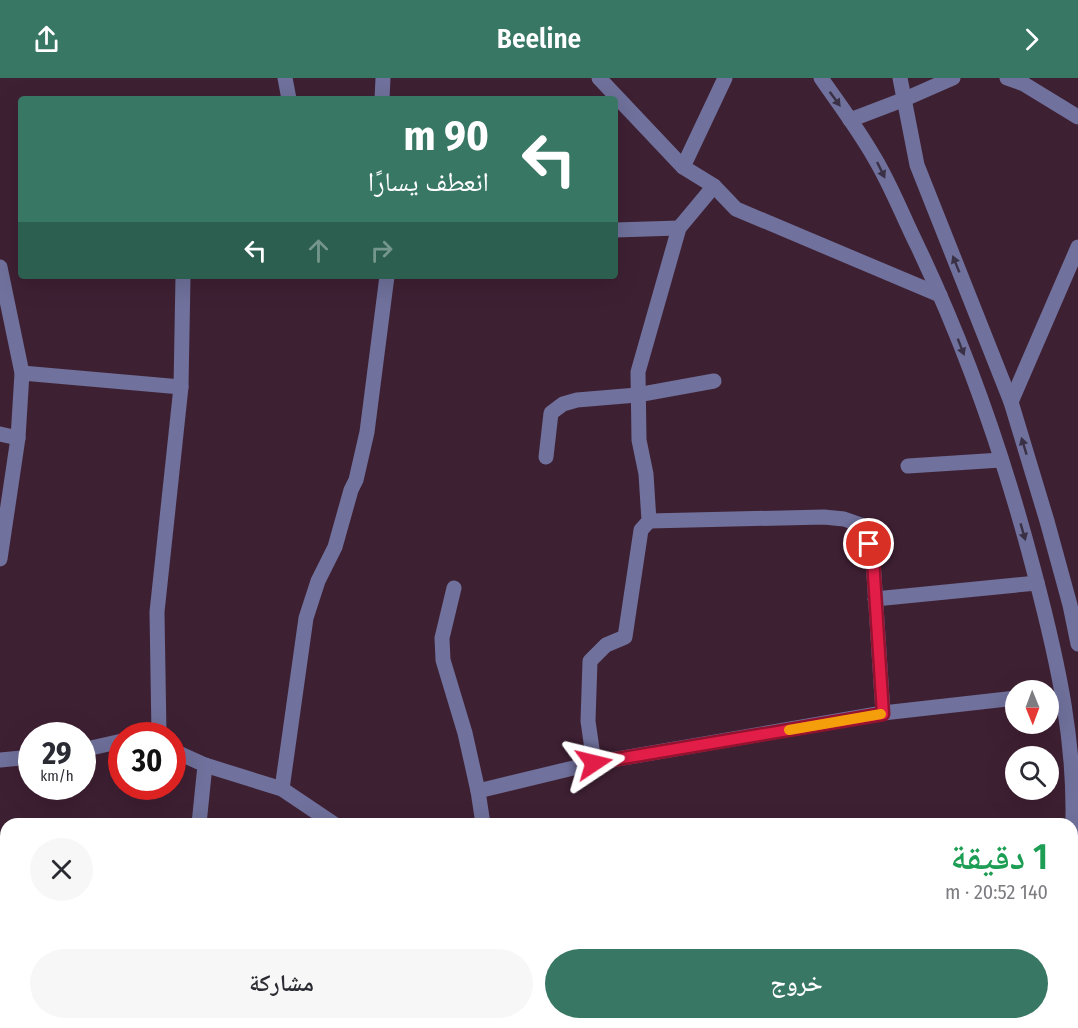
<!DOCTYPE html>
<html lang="ar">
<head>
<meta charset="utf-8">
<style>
	body { margin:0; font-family:"Fira Sans Condensed","Noto Naskh Arabic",sans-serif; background:#f7f7f7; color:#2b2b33; direction:rtl; height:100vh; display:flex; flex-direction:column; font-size:22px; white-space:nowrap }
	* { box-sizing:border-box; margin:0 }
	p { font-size:20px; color:#7c7c81 }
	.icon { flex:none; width:33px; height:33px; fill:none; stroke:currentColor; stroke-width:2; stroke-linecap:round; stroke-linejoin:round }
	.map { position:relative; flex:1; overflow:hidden; direction:ltr }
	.sheet { position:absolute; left:0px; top:740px; width:1078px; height:212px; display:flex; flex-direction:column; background:#fff; border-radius:18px 18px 0 0; box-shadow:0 6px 24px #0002; direction:rtl }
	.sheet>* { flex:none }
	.hud { position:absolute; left:18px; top:18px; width:600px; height:183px; border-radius:6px; box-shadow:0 6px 24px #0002; direction:rtl; background:#387763; color:#fff; overflow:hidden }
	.needle { width:39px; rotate:179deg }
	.controls { position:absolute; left:1005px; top:602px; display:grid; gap:12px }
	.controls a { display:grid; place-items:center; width:54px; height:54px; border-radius:50%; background:#fff; box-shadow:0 6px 24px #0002; font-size:30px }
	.speed { position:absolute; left:18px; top:644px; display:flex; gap:12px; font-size:30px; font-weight:700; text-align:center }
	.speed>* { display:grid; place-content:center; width:78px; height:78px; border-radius:50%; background:#fff; box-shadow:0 6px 24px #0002; line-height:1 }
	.speed small { font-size:15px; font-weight:400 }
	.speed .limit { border:9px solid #d22; background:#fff; color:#111 }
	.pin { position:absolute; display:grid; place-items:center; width:51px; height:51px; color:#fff; margin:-26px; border:3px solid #fff; border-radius:50%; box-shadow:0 2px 6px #0007 }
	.me { position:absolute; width:66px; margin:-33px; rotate:80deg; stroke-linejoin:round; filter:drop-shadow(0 0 4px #0008) }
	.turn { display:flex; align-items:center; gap:21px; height:126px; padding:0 30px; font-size:27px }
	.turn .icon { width:78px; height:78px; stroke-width:2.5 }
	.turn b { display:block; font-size:42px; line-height:51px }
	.lanes { display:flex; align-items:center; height:57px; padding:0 30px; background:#0003; justify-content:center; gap:30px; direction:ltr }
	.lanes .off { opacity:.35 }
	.round { display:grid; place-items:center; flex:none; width:63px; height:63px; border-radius:32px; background:#f7f7f7 }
	.summary { display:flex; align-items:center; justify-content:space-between; height:102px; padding:0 30px }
	h1 { font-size:36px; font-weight:600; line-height:45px; color:#1e9e55 }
	.button { display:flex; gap:12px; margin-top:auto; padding:12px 30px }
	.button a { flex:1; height:69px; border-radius:36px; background:#387763; color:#fff; font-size:24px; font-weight:600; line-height:69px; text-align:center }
	.button a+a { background:#f7f7f7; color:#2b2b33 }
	header { display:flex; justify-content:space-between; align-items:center; height:78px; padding:0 30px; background:#387763; color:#fff; font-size:27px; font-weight:600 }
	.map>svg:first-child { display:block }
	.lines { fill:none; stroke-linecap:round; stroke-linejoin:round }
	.minor { stroke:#70719c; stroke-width:15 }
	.oneway { fill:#3a3146 }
	.route-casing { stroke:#92132f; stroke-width:15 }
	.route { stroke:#e11d48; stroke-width:10 }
	.slow { stroke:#f59e0b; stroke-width:10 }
</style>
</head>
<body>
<header><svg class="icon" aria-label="forward" viewBox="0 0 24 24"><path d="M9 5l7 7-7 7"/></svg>Beeline<svg class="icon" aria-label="share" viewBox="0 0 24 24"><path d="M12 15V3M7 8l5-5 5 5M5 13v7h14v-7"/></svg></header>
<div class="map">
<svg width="1078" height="950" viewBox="0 0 1078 950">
	<rect width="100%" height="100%" fill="#3e2033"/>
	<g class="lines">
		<g class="minor">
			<polyline points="285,0 289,21"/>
			<polyline points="599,0 683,89 714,108 736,131 940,217"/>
			<path d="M821 0C839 26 858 51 874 79 891 107 903 139 918 169 967 272 1005 382 1034 493 1058 584 1078 671 1072 766"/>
			<polyline points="900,0 917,87 1011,324 1047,443 1070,527 1078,566"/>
			<polyline points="1007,0 1024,6 1078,39"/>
			<polyline points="382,21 383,0"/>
			<polyline points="850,42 905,21 953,0"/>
			<polyline points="683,89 725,0"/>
			<polyline points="615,152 679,150"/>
			<polyline points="0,189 22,295 18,360 0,481"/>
			<polyline points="22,295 181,309"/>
			<polyline points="1011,324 1078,169"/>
			<polyline points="0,356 18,360"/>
			<polyline points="546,379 551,335 563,326 577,322 637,317 714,303"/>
			<polyline points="908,388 1001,382"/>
			<polyline points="649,443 824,439 844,441 864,448 873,482 883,635"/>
			<polyline points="454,510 442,560 443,582 465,655 478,713 483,746"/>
			<polyline points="875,521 1037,505"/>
			<polyline points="159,657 157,534 181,309 183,198"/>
			<polyline points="82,672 122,663"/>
			<polyline points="172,672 205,687 282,711 334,746"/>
			<polyline points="0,682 32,679"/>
			<polyline points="594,685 883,635 1016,620"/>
			<polyline points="282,711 306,540 318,503 335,469 351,412 356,402 367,354 387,198"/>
			<polyline points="478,713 594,685 588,643 590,583 606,567 625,559 641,452 649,443 646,396 639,362 638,294 679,150 714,108"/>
			<polyline points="199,746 205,687"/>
			<polyline points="0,806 6,805"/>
			<polyline points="13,945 31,948 35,950"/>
			<polyline points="163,945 164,950"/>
			<polyline points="426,945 427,950"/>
			<polyline points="784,945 792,950"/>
			<polyline points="699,950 702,945"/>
			<polyline points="1052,950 1052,945"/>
		</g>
	</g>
	<defs><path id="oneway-solid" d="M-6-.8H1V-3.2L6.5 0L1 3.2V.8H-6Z" transform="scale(1.5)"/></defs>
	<g class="oneway">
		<use href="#oneway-solid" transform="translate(835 21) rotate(54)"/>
		<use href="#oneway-solid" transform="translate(881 92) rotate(64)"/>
		<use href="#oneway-solid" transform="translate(956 186) rotate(-112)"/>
		<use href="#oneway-solid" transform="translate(961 269) rotate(69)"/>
		<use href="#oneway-solid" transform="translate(1024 368) rotate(-107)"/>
		<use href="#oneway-solid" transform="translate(1023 454) rotate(74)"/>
	</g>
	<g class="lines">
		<g class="route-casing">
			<polyline id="route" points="594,685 883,636 873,482 869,466"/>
		</g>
		<use href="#route" class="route"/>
		<polyline class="slow" points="789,652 881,636"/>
	</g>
</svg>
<div class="controls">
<a><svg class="needle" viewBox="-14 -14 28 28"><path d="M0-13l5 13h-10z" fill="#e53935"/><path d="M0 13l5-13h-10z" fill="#7c7c81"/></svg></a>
<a><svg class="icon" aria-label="search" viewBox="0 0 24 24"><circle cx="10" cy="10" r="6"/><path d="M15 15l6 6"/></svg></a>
</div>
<div class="speed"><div>29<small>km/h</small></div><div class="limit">30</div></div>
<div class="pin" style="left:869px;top:466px;background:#d93025"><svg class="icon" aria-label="arrive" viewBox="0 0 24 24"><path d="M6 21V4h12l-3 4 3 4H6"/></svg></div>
<svg class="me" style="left:594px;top:685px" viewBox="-20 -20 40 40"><path d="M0-17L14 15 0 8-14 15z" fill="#e11d48" stroke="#fff" stroke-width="4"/></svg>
<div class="hud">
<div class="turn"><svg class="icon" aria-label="left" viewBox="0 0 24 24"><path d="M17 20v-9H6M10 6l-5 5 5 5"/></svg><div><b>90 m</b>انعطف يسارًا</div></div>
<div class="lanes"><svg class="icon" aria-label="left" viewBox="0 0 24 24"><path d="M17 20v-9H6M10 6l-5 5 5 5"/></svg><svg class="icon off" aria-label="ahead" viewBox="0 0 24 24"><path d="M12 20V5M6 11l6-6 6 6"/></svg><svg class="icon off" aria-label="right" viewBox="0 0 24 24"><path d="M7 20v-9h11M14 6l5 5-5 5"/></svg></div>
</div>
<section class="sheet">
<div class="summary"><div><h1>1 دقيقة</h1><p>140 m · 20:52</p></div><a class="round"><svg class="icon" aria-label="close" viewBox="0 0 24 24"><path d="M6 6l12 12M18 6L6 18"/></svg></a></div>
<div class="button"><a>خروج</a><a>مشاركة</a></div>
</section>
</div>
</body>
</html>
